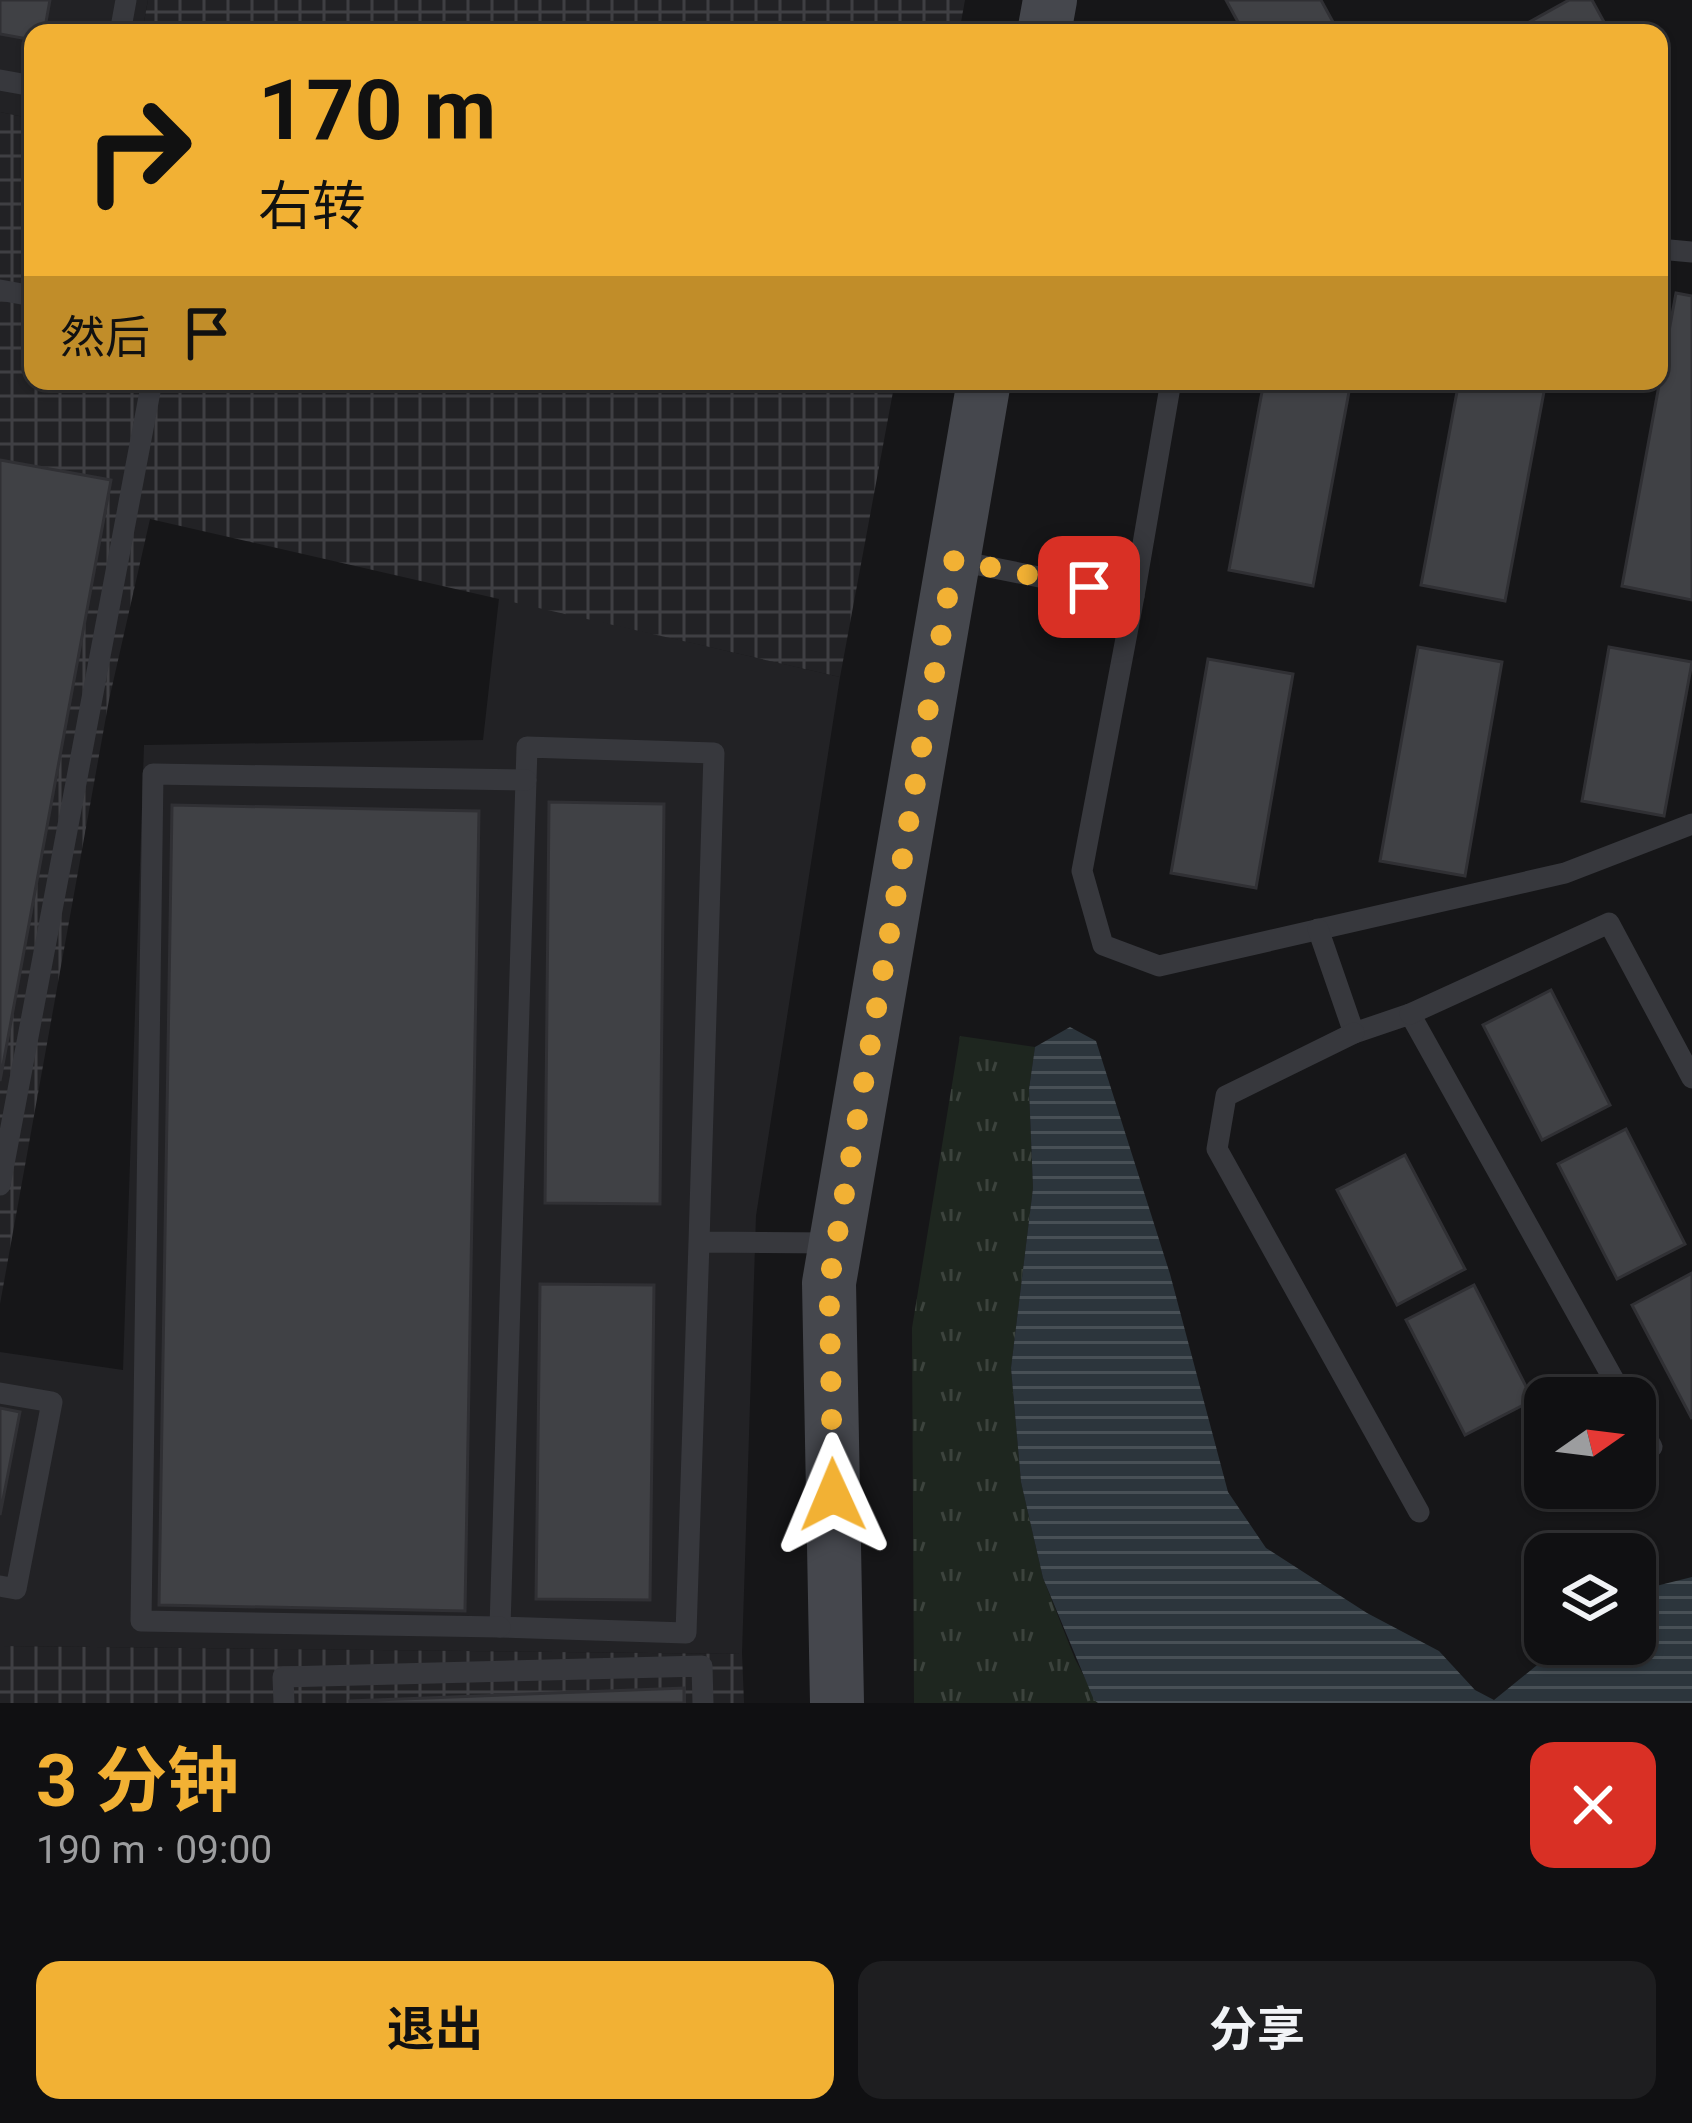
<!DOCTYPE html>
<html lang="zh">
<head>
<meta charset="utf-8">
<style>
	body { margin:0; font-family:Roboto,"Noto Sans SC",sans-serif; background:#1e1e20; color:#f1f3f6; height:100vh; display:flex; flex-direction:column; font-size:45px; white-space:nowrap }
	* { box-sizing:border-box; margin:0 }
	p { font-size:39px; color:#9c9d9f }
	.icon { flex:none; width:66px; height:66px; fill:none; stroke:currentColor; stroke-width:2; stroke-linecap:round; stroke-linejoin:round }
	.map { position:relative; height:1703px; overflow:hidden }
	.sheet { display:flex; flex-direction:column; background:#101012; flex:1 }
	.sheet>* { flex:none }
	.banner { position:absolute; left:24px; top:24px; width:1644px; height:366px; border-radius:24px; box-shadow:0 3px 9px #0004,0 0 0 3px #303032; background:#f2b134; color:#111; overflow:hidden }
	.needle { width:78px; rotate:76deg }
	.controls { position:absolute; left:1524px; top:1377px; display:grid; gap:24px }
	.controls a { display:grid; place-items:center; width:132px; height:132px; border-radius:24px; background:#101012; box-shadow:0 3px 9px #0004,0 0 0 3px #303032; font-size:60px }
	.pin { position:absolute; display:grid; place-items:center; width:102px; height:102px; color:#fff; margin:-51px; border-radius:24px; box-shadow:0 6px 18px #0006 }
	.me { position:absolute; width:132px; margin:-66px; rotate:359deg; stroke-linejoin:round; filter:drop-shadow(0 0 9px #0008) }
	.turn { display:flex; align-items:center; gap:42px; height:252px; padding:0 36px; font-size:54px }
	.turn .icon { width:156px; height:156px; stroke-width:2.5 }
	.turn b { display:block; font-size:84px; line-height:102px }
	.then { display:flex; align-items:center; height:114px; padding:0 36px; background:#0003; gap:24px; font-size:45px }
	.round { display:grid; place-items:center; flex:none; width:126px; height:126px; border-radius:24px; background:#1e1e20 }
	.summary { display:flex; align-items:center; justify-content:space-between; height:204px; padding:0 36px }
	h1 { font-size:72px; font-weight:700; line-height:90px; color:#f2b134 }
	.cta { display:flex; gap:24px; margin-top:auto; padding:24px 36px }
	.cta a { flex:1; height:138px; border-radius:24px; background:#f2b134; color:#111; font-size:48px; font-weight:700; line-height:138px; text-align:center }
	.cta a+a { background:#1e1e20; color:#f1f3f6 }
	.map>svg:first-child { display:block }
	.built { fill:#222225 }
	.industrial { fill:url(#industrial-grid) }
	.grass { fill:url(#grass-tufts) }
	.water { fill:url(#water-rules) }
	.building { fill:#404145; stroke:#303034; stroke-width:3 }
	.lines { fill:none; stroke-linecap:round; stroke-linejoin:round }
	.lane { stroke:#37383d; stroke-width:21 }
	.secondary { stroke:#45474d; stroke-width:54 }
	.route { stroke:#f2b134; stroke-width:21; stroke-dasharray:0 37.8 }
</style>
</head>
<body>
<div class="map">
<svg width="1692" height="1703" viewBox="0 0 1692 1703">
	<defs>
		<pattern id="industrial-grid" width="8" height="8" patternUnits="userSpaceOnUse" patternTransform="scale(3)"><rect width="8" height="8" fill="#222225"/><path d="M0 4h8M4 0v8" fill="none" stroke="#3f3f43"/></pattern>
		<pattern id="grass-tufts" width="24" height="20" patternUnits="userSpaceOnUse" patternTransform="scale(3)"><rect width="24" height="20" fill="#1e261f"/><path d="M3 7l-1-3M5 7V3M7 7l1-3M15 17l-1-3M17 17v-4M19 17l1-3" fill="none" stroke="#3c433d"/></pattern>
		<pattern id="water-rules" width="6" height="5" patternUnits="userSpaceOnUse" patternTransform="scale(3)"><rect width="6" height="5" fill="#2c353c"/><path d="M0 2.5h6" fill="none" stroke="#485056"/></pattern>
	</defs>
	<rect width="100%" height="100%" fill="#161618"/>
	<g class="built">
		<polygon points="0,0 148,0 142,33 33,33 33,119 0,112"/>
		<polygon points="499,598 840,677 756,1216 742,1654 0,1646 0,1352 123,1370 144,745 483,740"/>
	</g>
	<g class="industrial">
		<polygon points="148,0 965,0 959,33 142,33"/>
		<polygon points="0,112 33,119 33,381 895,381 840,677 150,519 109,700 0,1304"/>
		<polygon points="0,1646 742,1654 744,1703 0,1703"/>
	</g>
	<polygon class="grass" points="960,1036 1035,1047 1029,1089 1033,1188 1011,1368 1021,1482 1043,1578 1075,1659 1098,1703 914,1703 912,1328"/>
	<polygon class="water" points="1070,1027 1096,1041 1170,1274 1228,1492 1266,1548 1367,1613 1439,1651 1475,1690 1494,1700 1563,1644 1635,1644 1635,1598 1656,1586 1692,1577 1692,1703 1098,1703 1094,1700 1043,1578 1021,1482 1011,1368 1033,1188 1029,1089 1035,1047"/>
	<g class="building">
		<polygon points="0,0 50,0 44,33 33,33 33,40 0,34"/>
		<polygon points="1226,0 1321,0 1339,33 1244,33"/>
		<polygon points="1569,0 1592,0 1610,33 1517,33 1515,30"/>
		<polygon points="1676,293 1692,296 1692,600 1622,586"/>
		<polygon points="1264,381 1351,381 1313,586 1229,570"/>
		<polygon points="1459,381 1546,381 1505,601 1421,585"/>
		<polygon points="0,460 111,480 0,1081"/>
		<polygon points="1418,647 1502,662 1465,876 1380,861"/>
		<polygon points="1609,647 1692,662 1664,816 1582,801"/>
		<polygon points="1208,659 1293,674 1256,888 1171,873"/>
		<polygon points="549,802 664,804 660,1204 545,1203"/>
		<polygon points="172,805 479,811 465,1611 159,1605"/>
		<polygon points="1551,990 1610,1105 1542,1140 1483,1025"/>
		<polygon points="1626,1129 1685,1244 1617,1279 1558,1164"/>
		<polygon points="1405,1155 1465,1269 1397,1305 1337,1190"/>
		<polygon points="1692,1273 1692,1419 1632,1305"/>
		<polygon points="540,1284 654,1285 650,1600 536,1599"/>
		<polygon points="1474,1285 1533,1400 1465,1435 1406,1320"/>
		<polygon points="0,1408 20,1412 0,1515"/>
		<polygon points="684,1688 684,1703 350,1703 350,1701"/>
	</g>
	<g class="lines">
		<g class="lane">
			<polyline points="120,33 126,0"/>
			<polyline points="0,80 33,86"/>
			<polyline points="1659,249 1692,252"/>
			<polyline points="0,290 33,296"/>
			<polyline points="954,560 1134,596 1082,871 1103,945 1159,966 1565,873 1692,824"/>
			<polyline points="1134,596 1171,381"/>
			<polyline points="1318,929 1354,1033 1410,1014 1624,1398"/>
			<polyline points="1410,1014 1609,923 1692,1078"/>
			<polyline points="1354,1033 1226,1096 1217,1149 1419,1512"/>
			<polyline points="0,1185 152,381"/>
			<polyline points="699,1242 686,1633 500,1627 527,747 714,753 699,1242 835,1243"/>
			<polyline points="0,1393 52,1402 16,1589 0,1586"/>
			<polyline points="1635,1417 1652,1447"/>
			<polyline points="500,1627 141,1621 153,774 526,780"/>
			<polyline points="284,1703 283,1677 702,1666 703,1703"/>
		</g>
		<g class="secondary">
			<polyline points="1044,33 1050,0"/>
			<polyline points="837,1703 829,1283 984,381"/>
		</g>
	</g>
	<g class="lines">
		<polyline class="route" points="833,1495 829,1283 954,560 1089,587"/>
	</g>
</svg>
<div class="controls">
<a><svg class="needle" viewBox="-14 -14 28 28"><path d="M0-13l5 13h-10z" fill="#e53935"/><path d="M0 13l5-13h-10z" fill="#9c9d9f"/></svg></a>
<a><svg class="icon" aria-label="layers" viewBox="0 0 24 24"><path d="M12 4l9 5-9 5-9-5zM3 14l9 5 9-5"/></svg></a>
</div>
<div class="pin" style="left:1089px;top:587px;background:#d93025"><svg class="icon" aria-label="arrive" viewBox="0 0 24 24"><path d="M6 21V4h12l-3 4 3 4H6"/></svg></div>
<svg class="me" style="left:833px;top:1495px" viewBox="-20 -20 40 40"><path d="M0-17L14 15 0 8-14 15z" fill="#f2b134" stroke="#fff" stroke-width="4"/></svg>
<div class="banner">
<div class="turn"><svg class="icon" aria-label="right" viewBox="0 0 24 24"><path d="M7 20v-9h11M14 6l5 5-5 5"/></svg><div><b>170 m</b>右转</div></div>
<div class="then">然后<svg class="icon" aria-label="arrive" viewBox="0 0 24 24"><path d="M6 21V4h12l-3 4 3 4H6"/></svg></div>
</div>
</div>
<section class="sheet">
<div class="summary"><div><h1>3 分钟</h1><p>190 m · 09:00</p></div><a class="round" style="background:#d93025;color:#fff"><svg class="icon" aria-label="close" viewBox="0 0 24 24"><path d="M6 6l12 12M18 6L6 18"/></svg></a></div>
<div class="cta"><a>退出</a><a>分享</a></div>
</section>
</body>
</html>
